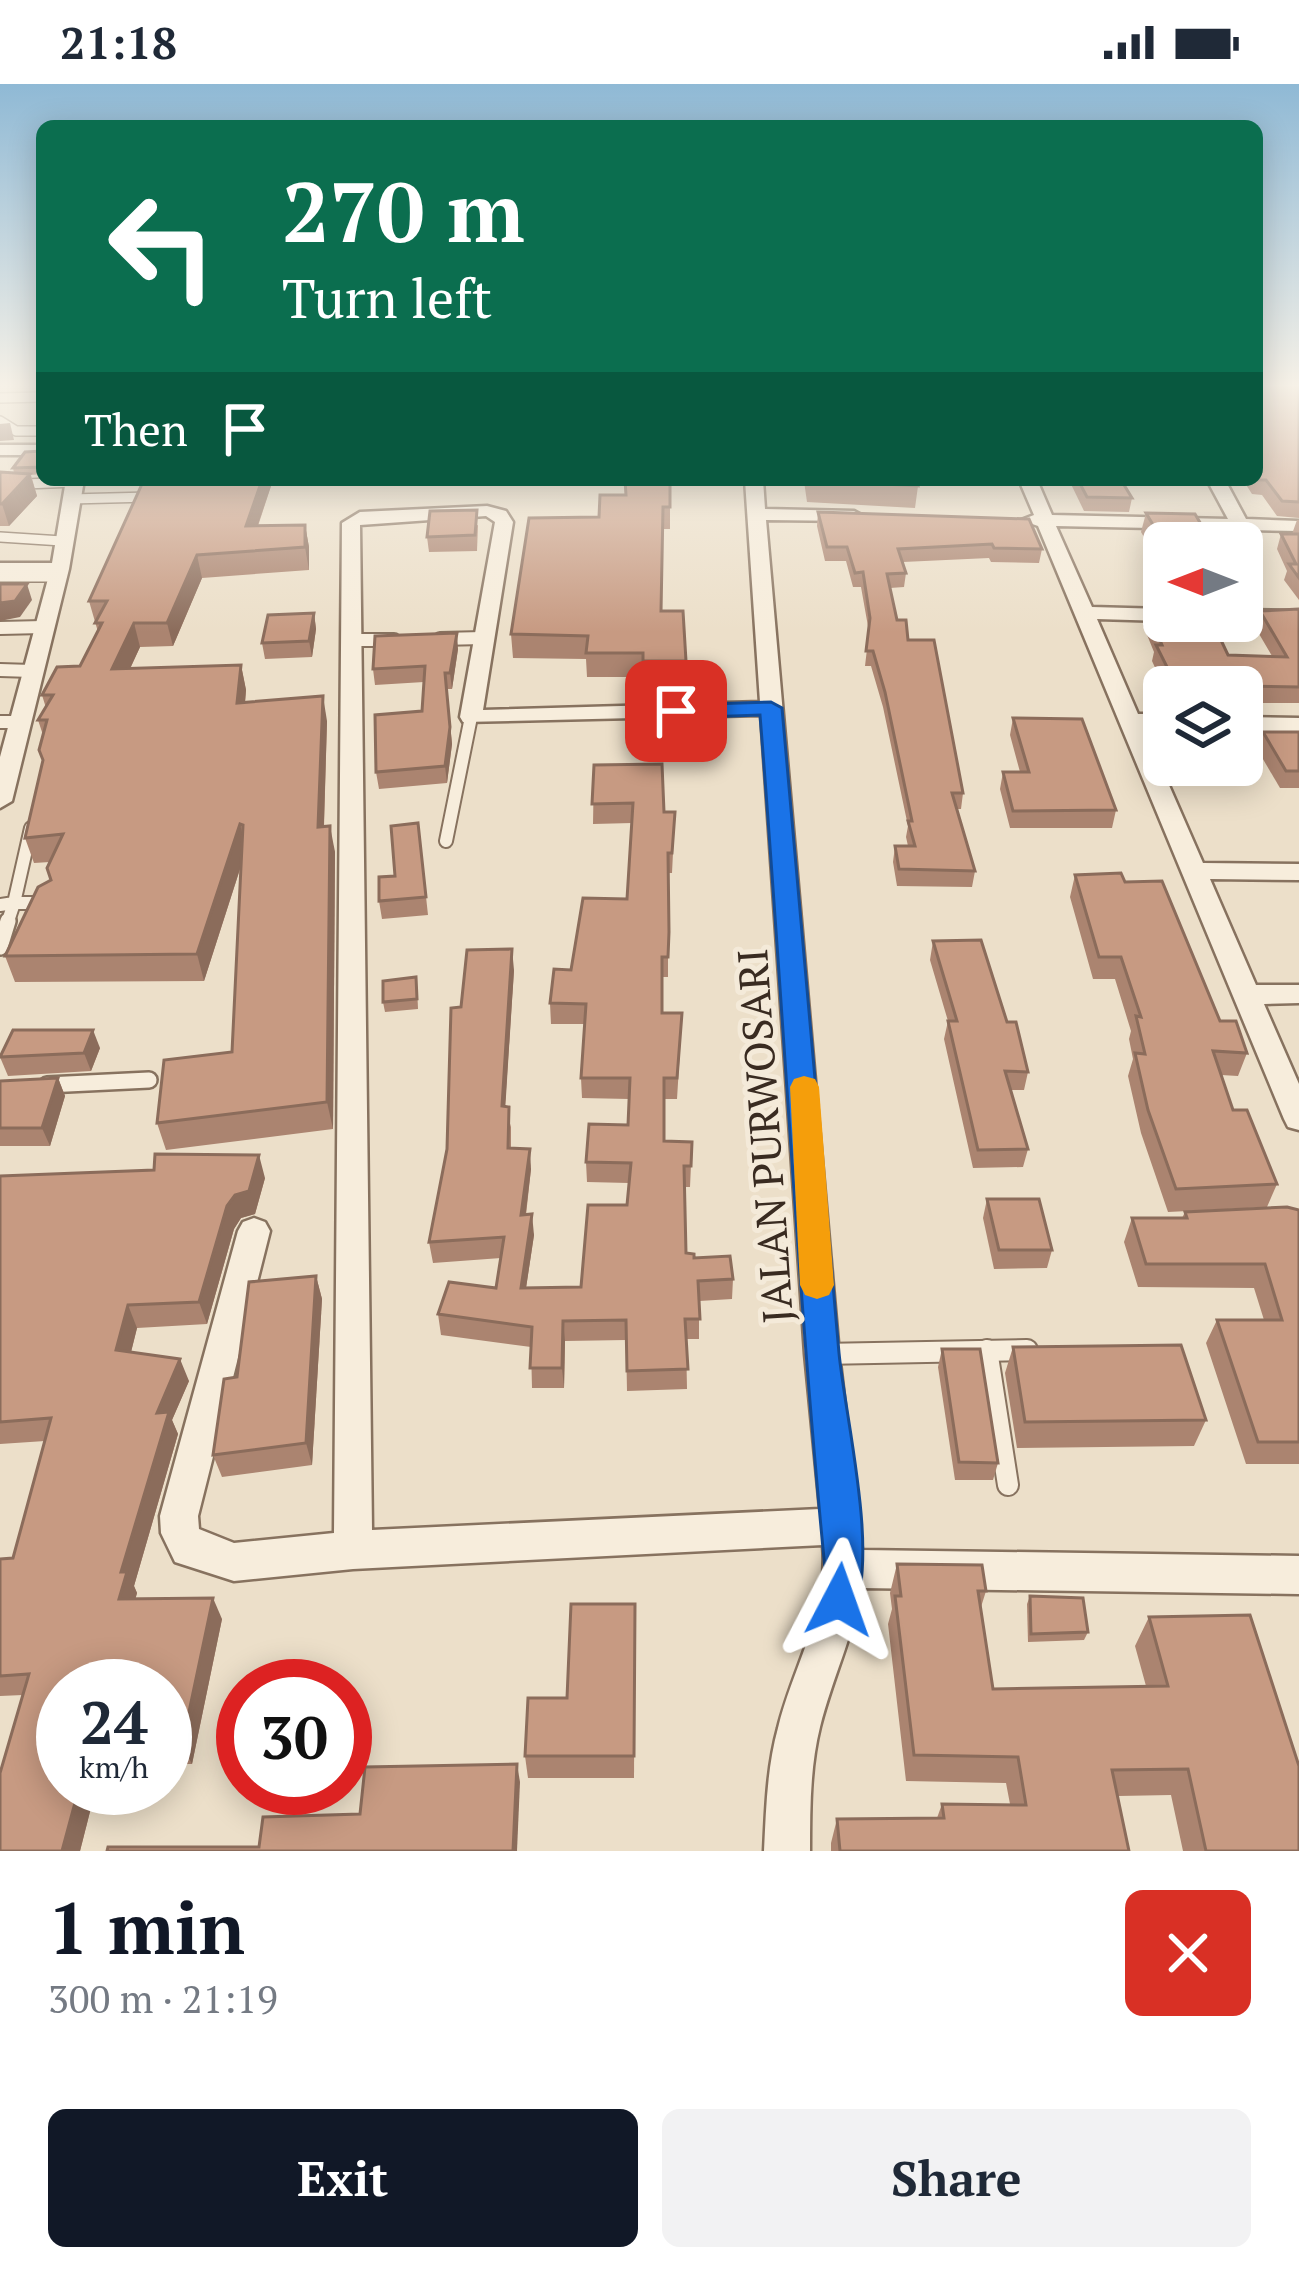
<!DOCTYPE html>
<html lang="en">
<head>
<meta charset="utf-8">
<style>
	body { margin:0; font-family:"PT Serif",serif; background:#f2f2f3; color:#1f2937; height:100vh; display:flex; flex-direction:column; font-size:45px; white-space:nowrap }
	* { box-sizing:border-box; margin:0 }
	p { font-size:39px; color:#747a83 }
	.icon { flex:none; width:66px; height:66px; fill:none; stroke:currentColor; stroke-width:2; stroke-linecap:round; stroke-linejoin:round }
	.map { position:relative; height:1767px; overflow:hidden }
	.sheet { display:flex; flex-direction:column; background:#fff; flex:1 }
	.sheet>* { flex:none }
	.guide { position:absolute; left:36px; top:36px; width:1227px; height:366px; border-radius:18px; box-shadow:0 6px 30px #0003; background:#0b6e4f; color:#fff; overflow:hidden }
	.needle { width:78px; rotate:270deg }
	.controls { position:absolute; left:1143px; top:438px; display:grid; gap:24px }
	.controls a { display:grid; place-items:center; width:120px; height:120px; border-radius:18px; background:#fff; box-shadow:0 6px 30px #0003; font-size:60px }
	.speed { position:absolute; left:36px; top:1575px; display:flex; gap:24px; font-size:60px; font-weight:700; text-align:center }
	.speed>* { display:grid; place-content:center; width:156px; height:156px; border-radius:50%; background:#fff; box-shadow:0 6px 30px #0003; line-height:1 }
	.speed small { font-size:30px; font-weight:400 }
	.speed .limit { border:18px solid #d22; background:#fff; color:#111 }
	.pin { position:absolute; display:grid; place-items:center; width:102px; height:102px; color:#fff; margin:-51px; border-radius:24px; box-shadow:0 6px 18px #0006 }
	.me { position:absolute; width:132px; margin:-66px; rotate:4deg; stroke-linejoin:round; filter:drop-shadow(0 0 9px #0008) }
	.turn { display:flex; align-items:center; gap:42px; height:252px; padding:0 48px; font-size:54px }
	.turn .icon { width:156px; height:156px; stroke-width:2.5 }
	.turn b { display:block; font-size:84px; line-height:102px }
	.then { display:flex; align-items:center; height:114px; padding:0 48px; background:#0003; gap:24px; font-size:45px }
	.round { display:grid; place-items:center; flex:none; width:126px; height:126px; border-radius:18px; background:#f2f2f3 }
	.overview { display:flex; align-items:center; justify-content:space-between; height:204px; padding:0 48px }
	h1 { font-size:72px; font-weight:700; line-height:90px; color:#111827 }
	.button { display:flex; gap:24px; margin-top:auto; padding:24px 48px }
	.button a { flex:1; height:138px; border-radius:18px; background:#111827; color:#fff; font-size:48px; font-weight:700; line-height:138px; text-align:center }
	.button a+a { background:#f2f2f3; color:#1f2937 }
	.status { display:flex; justify-content:space-between; align-items:center; height:84px; padding:0 60px; background:#fff; direction:ltr }
	.status svg { height:33px; fill:currentColor }
	.map>svg:first-child { display:block }
	.lines { fill:none; stroke-linecap:round; stroke-linejoin:round }
	.service-far3-casing { stroke:#87725f; stroke-width:12 }
	.service-far2-casing { stroke:#87725f; stroke-width:16 }
	.service-far1-casing { stroke:#87725f; stroke-width:20 }
	.service-casing { stroke:#87725f; stroke-width:24 }
	.minor-casing { stroke:#87725f; stroke-width:5 }
	.service-far3 { stroke:#f7eddc; stroke-width:9 }
	.service-far2 { stroke:#f7eddc; stroke-width:12 }
	.service-far1 { stroke:#f7eddc; stroke-width:15 }
	.service { stroke:#f7eddc; stroke-width:20 }
	.minor { fill:#f7eddc; fill-rule:evenodd }
	.wall { fill:#ab8470 }
	.shaded-wall { fill:#8b6c5b }
	.building { fill:#c79a82; stroke:#8b6c5b; stroke-width:3 }
	.route { fill:#1a73e8; stroke:#114b97; stroke-width:3 }
	.slow { fill:#f59e0b }
	.labels { text-anchor:middle; dominant-baseline:central; stroke-width:10; stroke-linejoin:round; paint-order:stroke }
	.street-label { font-size:42px; fill:#392b21; stroke:#f4ead9 }
</style>
</head>
<body>
<div class="status"><b>21:18</b><svg viewBox="0 0 49 12"><path d="M0 12V9h3v3zM5 12V6h3v6zM10 12V3h3v9zM15 12V0h3v12zM26 1h20v11H26zM47 4h2v5h-2z"/></svg></div>
<div class="map">
<svg width="1299" height="1767" viewBox="0 0 1299 1767">
	<rect width="100%" height="100%" fill="#ecdfc9"/>
	<g class="lines">
		<g class="service-far3-casing">
			<g id="service-far3">
				<polyline points="0,314 42,313"/>
				<polyline points="0,337 16,347 42,347"/>
				<polyline points="0,401 75,398"/>
				<polyline points="70,415 150,413"/>
				<polyline points="0,453 62,457"/>
				<polyline points="0,493 57,493"/>
			</g>
		</g>
		<g class="service-far2-casing">
			<g id="service-far2">
				<polyline points="0,544 43,543"/>
				<polyline points="440,555 483,554"/>
				<polyline points="350,556 394,556"/>
				<polyline points="0,586 32,587"/>
				<polyline points="0,638 20,638"/>
				<polyline points="446,757 471,633"/>
				<polyline points="0,821 14,819 31,744"/>
				<polyline points="7,840 14,819 45,819"/>
			</g>
		</g>
		<g class="service-far1-casing">
			<g id="service-far1">
				<polyline points="0,863 8,837"/>
				<polyline points="47,1001 149,996"/>
			</g>
		</g>
		<g class="service-casing">
			<g id="service">
				<polyline points="987,1266 1008,1401"/>
				<polyline points="822,1270 1027,1266"/>
			</g>
		</g>
		<g class="minor-casing">
			<g id="minor">
				<rect x="0" y="361" width="42" height="10"/>
				<polygon points="66,396 84,396 69,485 12,717 0,724 0,673 49,491 0,491 0,479 52,479"/>
				<path d="M745 396H763L765 425 854 427 863 432 854 437 766 436 839 1270 862 1466 1299 1472V1510L861 1504C853 1553 832 1595 820 1643 810 1683 810 1726 810 1767H764C766 1726 767 1684 778 1644 793 1582 829 1528 823 1461L353 1485 234 1497 175 1478 161 1449 160 1432 238 1147 243 1138 254 1134 265 1138 270 1147 198 1432 199 1445 234 1459 334 1449 342 439 360 428 487 422 506 427 513 438 483 626 760 618ZM486 432 495 438 460 633 463 638 761 631 805 1270 820 1425 372 1446 360 441Z"/>
				<polygon points="1019,396 1037,396 1052,431 1228,435 1207,396 1225,396 1246,435 1299,437 1299,447 1056,442 1092,523 1164,525 1164,537 1097,535 1138,630 1164,630 1164,644 1144,644 1203,779 1299,780 1299,796 1210,795 1256,901 1299,901 1299,919 1264,920 1299,1000 1299,1046 1288,1043 1284,1035 1038,442 1021,436 1034,431"/>
				<polygon points="1242,526 1299,527 1299,539 1242,538 1238,537 1242,537"/>
				<polygon points="1242,633 1299,634 1299,648 1242,647"/>
			</g>
		</g>
		<use href="#service-far3" class="service-far3"/>
		<use href="#service-far2" class="service-far2"/>
		<use href="#service-far1" class="service-far1"/>
		<use href="#service" class="service"/>
		<use href="#minor" class="minor"/>
	</g>
	<g class="wall">
		<polygon points="1299,300 1299,434 1277,432 1262,411 1252,410 1243,396 1257,396"/>
		<polygon points="42,367 42,390 31,391 37,412 9,442 0,442 0,388 14,389 13,384"/>
		<polygon points="150,396 273,396 258,442 305,441 309,463 309,486 202,494 173,562 140,563 130,585 241,581 246,606 245,618 327,637 324,743 335,768 333,1045 166,1066 157,1039 232,968 242,779 204,897 15,898 5,872 51,796 50,778 34,779 25,754 43,677 43,651 38,636 46,624 42,611 80,582 98,548 89,517"/>
		<polygon points="670,396 670,445 663,445 661,527 686,577 686,601 644,602 643,593 587,593 586,575 513,574 511,550 599,433 625,411"/>
		<polygon points="794,396 916,396 918,402 915,424 807,418 804,397"/>
		<polygon points="1069,396 1121,396 1132,414 1129,428 1084,427"/>
		<polygon points="818,428 1042,465 1039,479 991,478 989,474 903,478 906,489 904,503 890,504 897,536 908,556 963,709 961,725 956,725 975,787 972,803 897,802 893,778 895,762 908,762 906,753 908,742 883,623 871,582 865,582 869,548 861,503 853,503 846,477 825,477 817,442"/>
		<polygon points="1146,429 1164,459 1164,487 1141,448"/>
		<polygon points="1297,436 1299,436 1299,516 1284,496 1287,487 1277,465 1281,450 1292,450"/>
		<polygon points="478,441 477,467 429,468 427,453"/>
		<polygon points="1147,525 1228,571 1272,572 1255,543 1260,527 1299,525 1299,619 1242,619 1242,603 1164,603 1152,577 1154,568 1143,541"/>
		<polygon points="314,529 316,545 312,573 265,575 262,559"/>
		<polygon points="458,565 452,605 447,605 452,660 447,699 379,705 376,688 422,627 424,598 375,601 373,585"/>
		<polygon points="1013,634 1116,726 1112,744 1010,744 1000,705 1003,688 1020,688 1010,651"/>
		<polygon points="1263,648 1299,648 1299,704 1280,704 1257,665"/>
		<polygon points="594,681 664,728 675,728 672,789 668,789 668,893 662,893 662,929 681,950 677,1015 664,1015 664,1057 692,1058 690,1103 684,1103 686,1169 733,1195 732,1215 699,1217 699,1255 686,1255 687,1305 627,1307 626,1256 565,1257 564,1304 532,1304 531,1263 441,1251 438,1230 496,1204 501,1174 433,1179 429,1158 447,1065 461,923 514,886 505,1022 511,1043 511,1064 531,1085 526,1131 534,1151 526,1204 581,1203 627,1121 629,1099 587,1098 586,1078 628,1041 629,1015 582,1014 581,994 585,940 551,940 550,919 571,886 627,815 632,739 593,740"/>
		<polygon points="418,739 428,831 382,835 379,817 395,792"/>
		<polygon points="1075,791 1125,798 1220,937 1247,969 1238,992 1221,991 1233,1026 1277,1100 1267,1123 1168,1128 1141,1049 1128,992 1133,975 1129,955 1131,947 1115,895 1093,895 1070,813"/>
		<polygon points="933,857 1007,938 1028,988 1024,1006 1011,1006 1028,1065 1023,1083 973,1084 944,955 948,937 930,876"/>
		<polygon points="417,902 418,925 385,928 383,918"/>
		<polygon points="100,964 91,987 8,992 0,973"/>
		<polygon points="58,994 65,1012 50,1062 0,1062 0,997"/>
		<polygon points="0,1092 265,1094 255,1130 241,1134 234,1145 207,1240 137,1244 131,1268 189,1297 172,1336 178,1350 134,1502 137,1509 135,1515 222,1535 192,1680 177,1680 171,1706 138,1706 137,1704 165,1704 165,1602 63,1602 96,1704 80,1767 0,1767 23,1611 0,1612 0,1475 13,1474 45,1357 0,1360"/>
		<polygon points="987,1115 1052,1166 1047,1184 994,1185 983,1134"/>
		<polygon points="1299,1126 1299,1380 1246,1380 1206,1259 1217,1236 1264,1236 1254,1204 1138,1203 1124,1158 1132,1134 1182,1134 1185,1128"/>
		<polygon points="316,1192 322,1215 312,1381 222,1393 213,1371 237,1293"/>
		<polygon points="1013,1263 1206,1336 1194,1362 1017,1364 1005,1289"/>
		<polygon points="942,1265 998,1379 993,1396 955,1396 938,1283"/>
		<polygon points="897,1480 986,1507 981,1523 993,1605 1146,1602 1135,1562 1149,1533 1299,1767 1183,1767 1171,1711 1118,1712 1129,1767 831,1767 831,1759 837,1735 937,1734 942,1720 1010,1720 1006,1699 906,1697 888,1540 892,1525 890,1509"/>
		<polygon points="1030,1512 1088,1548 1084,1556 1028,1558 1027,1520"/>
		<polygon points="635,1520 634,1694 528,1694 525,1672"/>
	</g>
	<g class="shaded-wall">
		<polygon points="10,339 14,356 0,357 0,340"/>
		<polygon points="30,390 37,412 9,442 2,420"/>
		<polygon points="262,396 273,396 250,464 246,442"/>
		<polygon points="305,441 309,463 309,486 305,463"/>
		<polygon points="197,471 202,494 173,562 167,539"/>
		<polygon points="27,500 32,516 20,533 0,537 0,519"/>
		<polygon points="314,529 316,545 312,573 309,557"/>
		<polygon points="134,539 140,563 118,610 112,585"/>
		<polygon points="457,549 458,565 452,605 450,589"/>
		<polygon points="241,581 246,606 243,643 237,619"/>
		<polygon points="445,589 452,660 447,699 445,682"/>
		<polygon points="323,612 327,637 323,769 318,743"/>
		<polygon points="240,740 246,766 204,897 197,870"/>
		<polygon points="330,742 335,768 333,1045 327,1018"/>
		<polygon points="512,865 514,886 504,1043 502,1022"/>
		<polygon points="93,946 100,964 91,987 84,969"/>
		<polygon points="58,994 65,1012 50,1062 42,1044"/>
		<polygon points="530,1065 531,1085 523,1152 521,1131"/>
		<polygon points="259,1071 265,1094 255,1130 241,1134 234,1145 207,1240 199,1218 227,1122"/>
		<polygon points="532,1130 534,1151 523,1224 521,1204"/>
		<polygon points="316,1192 322,1215 312,1381 306,1359"/>
		<polygon points="128,1221 137,1244 126,1288 116,1266"/>
		<polygon points="563,1237 565,1257 564,1304 562,1284"/>
		<polygon points="180,1275 189,1297 172,1336 178,1350 134,1502 137,1509 130,1536 119,1515 121,1488 157,1329"/>
		<polygon points="213,1514 222,1535 192,1680 182,1661"/>
		<polygon points="166,1661 177,1680 171,1706 165,1696"/>
		<polygon points="517,1680 520,1698 517,1767 513,1767"/>
		<polygon points="79,1704 96,1704 80,1767 62,1767"/>
	</g>
	<g class="building">
		<polygon points="1257,300 1299,300 1299,418 1282,417 1266,396 1257,396"/>
		<polygon points="42,367 42,383 13,384 25,368"/>
		<polygon points="0,388 30,390 2,420 0,420"/>
		<polygon points="150,396 262,396 246,442 305,441 305,463 197,471 167,539 134,539 112,585 241,581 237,619 323,612 318,743 330,742 327,1018 157,1039 164,976 232,968 243,741 240,740 197,870 5,872 38,803 51,796 47,784 63,750 25,754 43,676 39,666 47,636 38,636 53,611 42,611 57,583 80,582 102,539 95,539 107,517 89,517 142,400"/>
		<polygon points="625,396 670,396 670,423 663,423 661,527 683,527 686,577 643,577 643,569 586,569 588,552 511,550 529,434 599,433 600,411 626,411"/>
		<polygon points="916,396 918,402 809,396"/>
		<polygon points="1078,396 1121,396 1132,414 1087,413"/>
		<polygon points="477,426 475,451 427,453 430,427"/>
		<polygon points="818,428 1029,435 1042,465 994,464 992,460 898,465 906,489 887,490 897,536 906,536 908,556 934,556 963,709 952,709 975,787 899,785 895,762 915,762 908,737 912,737 885,608 873,567 866,567 870,534 863,488 855,489 847,463 827,463"/>
		<polygon points="1146,429 1195,430 1212,459 1164,459"/>
		<polygon points="1281,450 1299,450 1299,494 1289,480 1296,480"/>
		<polygon points="0,500 27,500 15,517 0,519"/>
		<polygon points="1147,525 1164,525 1164,537 1212,537 1228,571 1287,573 1260,527 1299,525 1299,603 1176,601 1156,561 1162,561"/>
		<polygon points="314,529 309,557 262,559 268,531"/>
		<polygon points="457,549 450,589 445,589 450,643 445,682 376,688 375,631 422,627 425,582 373,585 375,552"/>
		<polygon points="1013,634 1082,635 1116,726 1013,727 1003,688 1029,688"/>
		<polygon points="1263,648 1299,648 1299,687 1286,687"/>
		<polygon points="662,680 664,728 675,728 672,769 668,769 669,848 668,873 662,873 662,929 682,929 677,994 664,994 664,1057 692,1058 691,1082 684,1082 686,1169 694,1170 694,1174 730,1172 733,1195 698,1197 700,1235 685,1235 688,1285 627,1287 626,1236 563,1237 562,1284 530,1284 532,1243 438,1230 449,1198 496,1204 504,1153 429,1158 447,1065 451,924 461,923 467,866 512,865 502,1022 509,1023 508,1064 530,1065 521,1131 532,1130 521,1204 581,1203 588,1121 627,1121 631,1079 586,1078 589,1040 628,1041 630,994 581,994 586,920 550,919 554,885 571,886 583,814 627,815 633,719 592,720 594,681"/>
		<polygon points="418,739 426,813 379,817 379,793 395,792 391,742"/>
		<polygon points="1121,789 1125,798 1162,797 1220,937 1236,937 1247,969 1213,967 1233,1026 1247,1026 1277,1100 1176,1105 1148,1026 1135,969 1145,970 1136,932 1141,933 1121,873 1099,873 1075,791"/>
		<polygon points="981,856 1007,938 1016,938 1028,988 1005,987 1028,1065 978,1066 948,937 957,937 933,857"/>
		<polygon points="416,893 417,915 383,918 383,897"/>
		<polygon points="13,946 93,946 84,969 0,973"/>
		<polygon points="58,994 42,1044 0,1044 0,997"/>
		<polygon points="155,1070 259,1071 249,1107 235,1111 227,1122 199,1218 128,1221 116,1266 180,1275 157,1329 169,1328 121,1488 127,1488 119,1515 213,1514 182,1661 166,1661 165,1667 165,1602 145,1602 109,1593 106,1602 63,1602 63,1704 79,1704 62,1767 0,1767 0,1689 29,1590 0,1592 0,1475 13,1474 51,1334 0,1338 0,1092 154,1086"/>
		<polygon points="987,1115 1039,1115 1052,1166 999,1166"/>
		<polygon points="1287,1123 1299,1126 1299,1358 1258,1358 1217,1236 1282,1236 1265,1180 1146,1180 1132,1134 1187,1134 1185,1128"/>
		<polygon points="316,1192 306,1359 213,1371 224,1295 237,1293 249,1198"/>
		<polygon points="1181,1261 1206,1336 1025,1338 1013,1263"/>
		<polygon points="942,1265 980,1265 998,1379 959,1378"/>
		<polygon points="897,1480 982,1481 986,1507 978,1507 993,1605 1168,1602 1149,1533 1250,1531 1299,1682 1299,1767 1206,1767 1188,1685 1112,1686 1129,1767 840,1767 837,1735 944,1734 942,1720 1026,1721 1018,1673 914,1671 895,1512 901,1512"/>
		<polygon points="1030,1512 1083,1514 1088,1548 1031,1550"/>
		<polygon points="571,1520 635,1520 634,1672 525,1672 528,1614 567,1614"/>
		<polygon points="517,1680 513,1767 107,1767 108,1763 259,1763 263,1733 360,1730 365,1683"/>
	</g>
	<linearGradient id="sky" x2="0" y2="1"><stop stop-color="#8fb9d5"/><stop offset="0.55" stop-color="#f6f1e7"/><stop offset="1" stop-color="#f6f1e7" stop-opacity="0"/></linearGradient>
	<rect width="1299" height="548" fill="url(#sky)"/>
	<path class="route" d="M771 618 782 624C803 839 819 1054 839 1269 846 1339 879 1469 853 1531L839 1536 825 1531 819 1516 825 1485C797 1201 783 916 760 631L676 634 665 627 676 621Z"/>
	<polygon class="slow" points="804,992 815,995 819,1003 834,1201 829,1211 817,1215 805,1211 800,1201 790,1003 794,995"/>
	<g class="labels">
		<g class="street-label">
			<text transform="translate(764 1052) rotate(-94)">JALAN PURWOSARI</text>
		</g>
	</g>
</svg>
<div class="controls">
<a><svg class="needle" viewBox="-14 -14 28 28"><path d="M0-13l5 13h-10z" fill="#e53935"/><path d="M0 13l5-13h-10z" fill="#747a83"/></svg></a>
<a><svg class="icon" aria-label="layers" viewBox="0 0 24 24"><path d="M12 4l9 5-9 5-9-5zM3 14l9 5 9-5"/></svg></a>
</div>
<div class="speed"><div>24<small>km/h</small></div><div class="limit">30</div></div>
<div class="pin" style="left:676px;top:627px;background:#d93025"><svg class="icon" aria-label="arrive" viewBox="0 0 24 24"><path d="M6 21V4h12l-3 4 3 4H6"/></svg></div>
<svg class="me" style="left:839px;top:1516px" viewBox="-20 -20 40 40"><path d="M0-17L14 15 0 8-14 15z" fill="#1a73e8" stroke="#fff" stroke-width="4"/></svg>
<div class="guide">
<div class="turn"><svg class="icon" aria-label="left" viewBox="0 0 24 24"><path d="M17 20v-9H6M10 6l-5 5 5 5"/></svg><div><b>270 m</b>Turn left</div></div>
<div class="then">Then<svg class="icon" aria-label="arrive" viewBox="0 0 24 24"><path d="M6 21V4h12l-3 4 3 4H6"/></svg></div>
</div>
</div>
<section class="sheet">
<div class="overview"><div><h1>1 min</h1><p>300 m · 21:19</p></div><a class="round" style="background:#d93025;color:#fff"><svg class="icon" aria-label="close" viewBox="0 0 24 24"><path d="M6 6l12 12M18 6L6 18"/></svg></a></div>
<div class="button"><a>Exit</a><a>Share</a></div>
</section>
</body>
</html>
